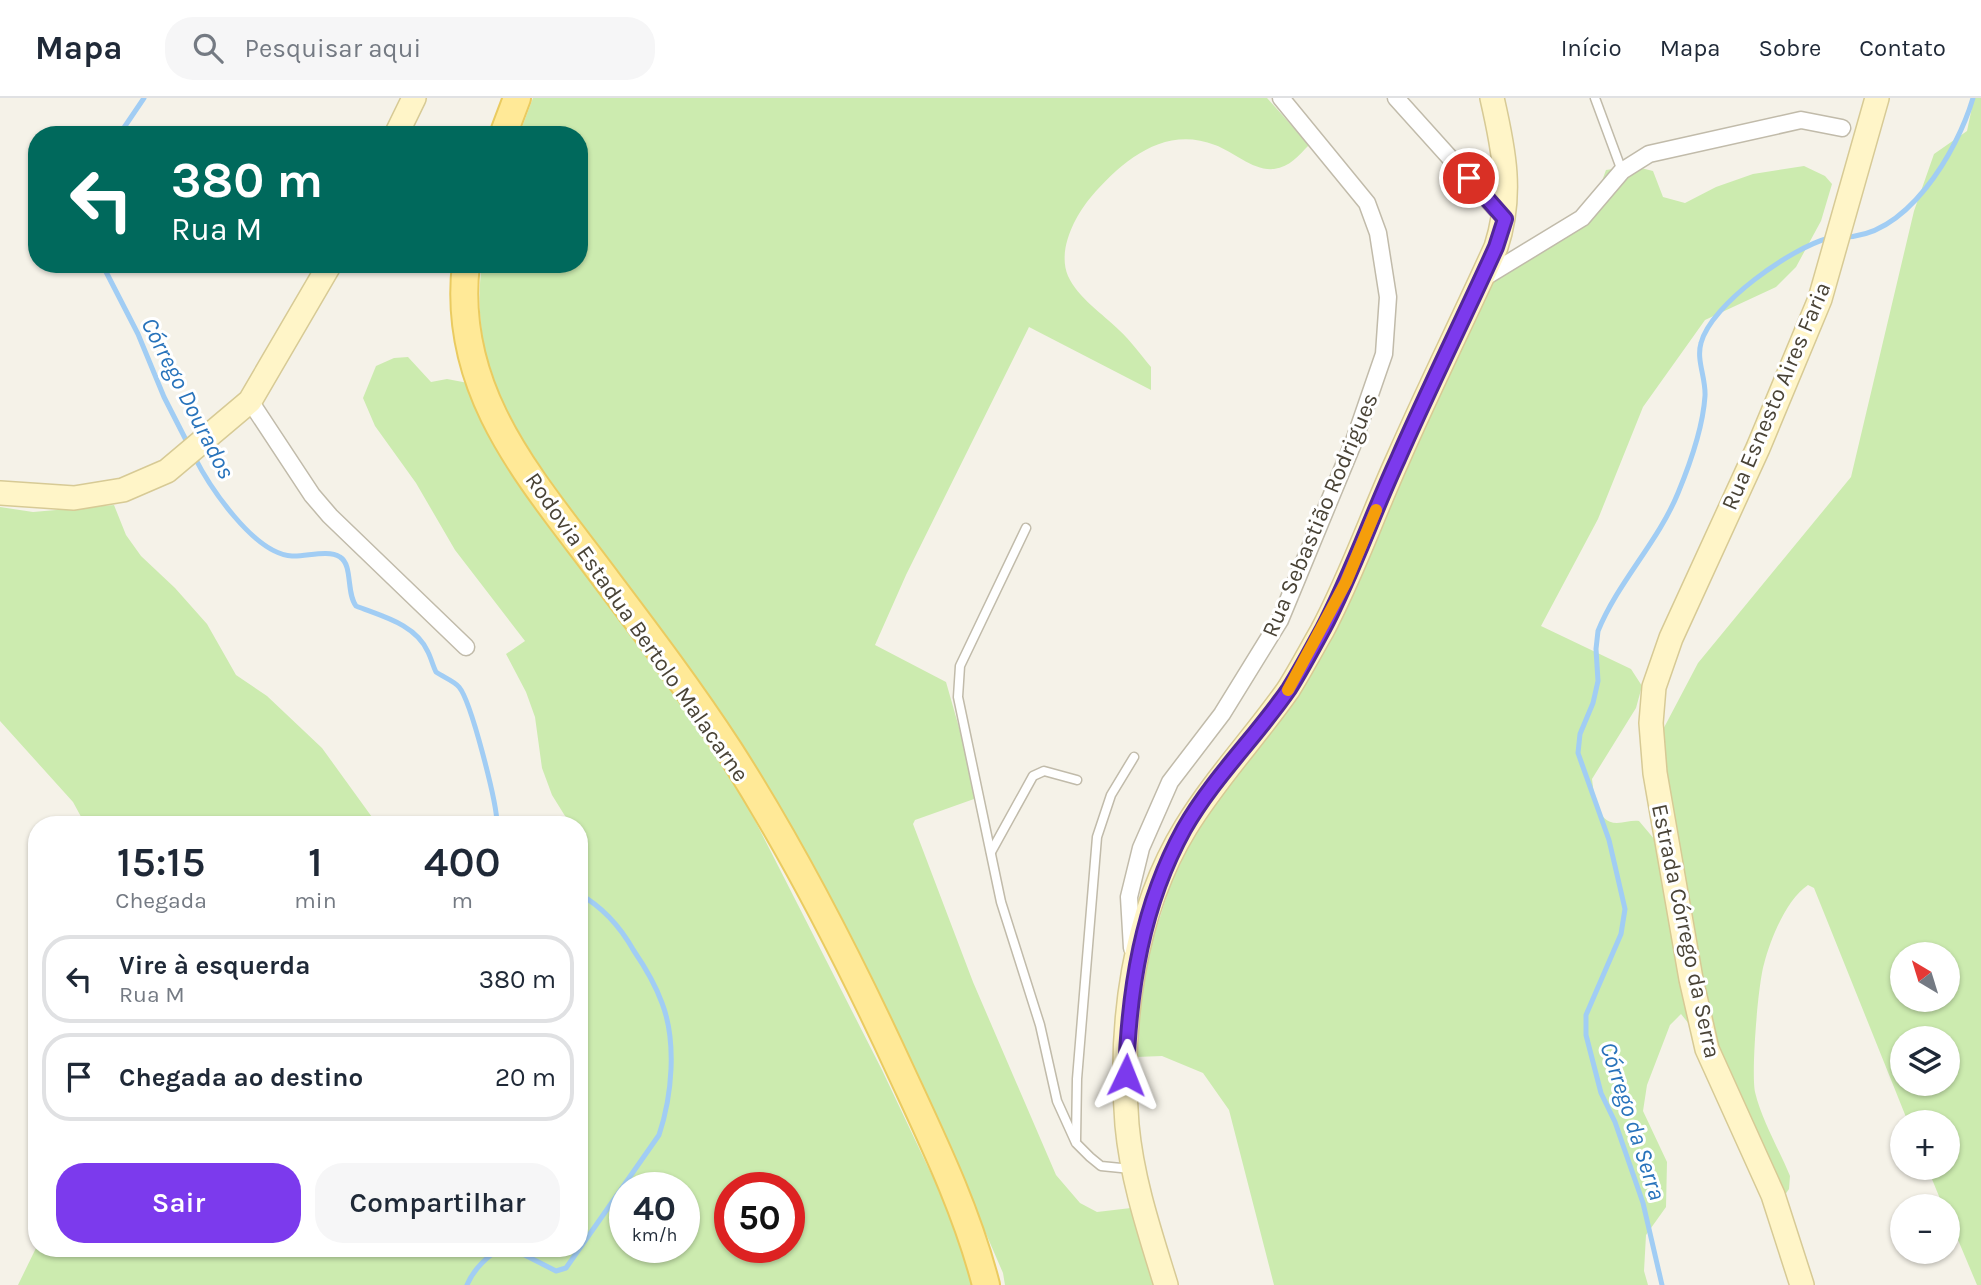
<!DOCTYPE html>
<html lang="pt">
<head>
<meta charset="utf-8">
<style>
	body { margin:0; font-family:Karla,sans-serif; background:#f6f6f7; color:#1f2937; height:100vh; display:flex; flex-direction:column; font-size:26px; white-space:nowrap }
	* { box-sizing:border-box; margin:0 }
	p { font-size:23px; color:#747a83 }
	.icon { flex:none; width:38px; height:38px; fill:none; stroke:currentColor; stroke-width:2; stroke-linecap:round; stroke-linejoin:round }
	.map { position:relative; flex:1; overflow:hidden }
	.details { position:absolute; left:28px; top:718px; width:560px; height:441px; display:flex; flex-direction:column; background:#fff; border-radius:28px; box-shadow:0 2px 5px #0004 }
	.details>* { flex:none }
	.banner { position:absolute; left:28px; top:28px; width:560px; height:147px; border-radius:28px; box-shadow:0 2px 5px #0004; background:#00695c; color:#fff; overflow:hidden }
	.needle { width:46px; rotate:322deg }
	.tools { position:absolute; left:1890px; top:844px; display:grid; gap:14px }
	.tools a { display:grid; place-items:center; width:70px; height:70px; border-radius:50%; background:#fff; box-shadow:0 2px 5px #0004; font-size:35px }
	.speed { position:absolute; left:609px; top:1074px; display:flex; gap:14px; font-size:35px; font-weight:700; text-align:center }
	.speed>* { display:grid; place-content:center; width:91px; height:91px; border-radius:50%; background:#fff; box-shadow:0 2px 5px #0004; line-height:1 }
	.speed small { font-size:18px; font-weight:400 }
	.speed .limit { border:10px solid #d22; background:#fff; color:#111 }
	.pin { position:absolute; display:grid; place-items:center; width:60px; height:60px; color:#fff; margin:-30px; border:4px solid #fff; border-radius:50%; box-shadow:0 2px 7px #0007 }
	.me { position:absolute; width:77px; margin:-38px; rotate:2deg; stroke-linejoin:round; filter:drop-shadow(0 0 5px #0008) }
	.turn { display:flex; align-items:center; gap:24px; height:147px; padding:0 28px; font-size:32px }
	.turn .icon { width:91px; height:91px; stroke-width:2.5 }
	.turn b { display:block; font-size:49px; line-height:60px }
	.eta { display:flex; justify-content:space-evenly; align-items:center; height:119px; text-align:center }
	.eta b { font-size:42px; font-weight:600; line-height:49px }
	.button { display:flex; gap:14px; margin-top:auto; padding:14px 28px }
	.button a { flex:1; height:80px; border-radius:28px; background:#7c3aed; color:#fff; font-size:28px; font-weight:600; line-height:80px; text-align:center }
	.button a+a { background:#f6f6f7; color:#1f2937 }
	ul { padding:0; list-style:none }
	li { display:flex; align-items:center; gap:21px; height:88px; margin:0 14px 10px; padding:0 14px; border:4px solid #e0e1e3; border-radius:28px }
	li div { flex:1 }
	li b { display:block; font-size:26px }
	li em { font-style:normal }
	header { display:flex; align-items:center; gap:42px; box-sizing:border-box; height:98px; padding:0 35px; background:#fff; border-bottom:2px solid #e0e1e3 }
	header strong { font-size:33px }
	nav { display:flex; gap:38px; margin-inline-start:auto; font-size:24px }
	.search { width:490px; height:63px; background:#f6f6f7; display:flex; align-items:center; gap:18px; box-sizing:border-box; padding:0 24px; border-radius:28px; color:#747a83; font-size:26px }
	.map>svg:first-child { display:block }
	.green { fill:#ccebaf; fill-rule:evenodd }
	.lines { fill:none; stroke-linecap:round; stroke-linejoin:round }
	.stream { stroke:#a1cdf4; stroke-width:5 }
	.lane-casing { stroke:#c1bbaa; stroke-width:11 }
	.street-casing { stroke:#c1bbaa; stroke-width:19 }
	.secondary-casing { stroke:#d7ca95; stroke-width:26 }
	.primary-casing { stroke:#eacb60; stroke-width:30 }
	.lane { stroke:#fff; stroke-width:8 }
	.street { stroke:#fff; stroke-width:16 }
	.secondary { stroke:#fff5c8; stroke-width:23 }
	.primary { stroke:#ffe997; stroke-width:26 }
	.route-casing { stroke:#51269a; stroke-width:18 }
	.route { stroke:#7c3aed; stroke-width:12 }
	.slow { stroke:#f59e0b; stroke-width:12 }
	.labels { text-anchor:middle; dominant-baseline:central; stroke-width:6; stroke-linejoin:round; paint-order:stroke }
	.street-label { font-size:23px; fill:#494336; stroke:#fff }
	.water-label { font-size:24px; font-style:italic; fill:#2873bb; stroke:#fff }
</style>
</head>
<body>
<header>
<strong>Mapa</strong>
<div class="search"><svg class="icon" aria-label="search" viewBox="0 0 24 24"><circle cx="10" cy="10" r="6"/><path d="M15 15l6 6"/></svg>Pesquisar aqui</div>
<nav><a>Início</a><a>Mapa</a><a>Sobre</a><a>Contato</a></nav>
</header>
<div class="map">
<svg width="1981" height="1187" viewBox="0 0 1981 1187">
	<rect width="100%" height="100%" fill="#f5f2e8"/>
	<g class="green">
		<path d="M533 0H1267L1309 47C1299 57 1290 69 1274 71 1253 73 1234 54 1215 47 1164 27 1122 63 1091 99 1075 118 1057 152 1068 178 1078 200 1103 216 1119 232 1131 243 1141 257 1151 269V292L1029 229 906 477 875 547 946 584 978 696 974 701 915 722 913 726 973 884 1056 1077 1080 1105 1097 1114 1131 1110 1155 1187H1005L1003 1175 968 1094 766 689C715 601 651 522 592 440 558 394 520 345 498 292 481 252 476 209 482 166H579V37H519Z"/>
		<path d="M1974 0H1981V1187H1977L1948 1118V1108H1943L1927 1069H1948V1024H1908L1814 790 1808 787C1786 802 1771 840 1764 866 1758 886 1751 974 1755 994 1762 1023 1779 1051 1790 1078L1789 1091 1778 1107 1697 936 1681 916 1670 927 1647 987 1643 1013 1667 1064 1666 1109 1646 1137 1644 1173 1648 1187H1274L1229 1012 1203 975 1162 958 1136 959 1140 901 1152 844 1170 788 1195 735 1209 710 1278 620 1488 185 1594 105 1606 72 1633 68 1653 73 1663 99 1685 105 1716 89 1753 76 1804 68 1825 78 1832 86 1821 123 1796 169 1776 189 1705 222 1643 309 1598 421 1541 528 1631 571 1642 588 1636 610 1592 681C1594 696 1596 725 1617 725 1625 725 1631 722 1639 723L1655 742 1658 641 1698 565 1851 379 1914 113 1934 56 1967 33ZM1902 856H1948V901H1902ZM1902 940H1948V985H1902Z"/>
		<path d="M408 259 431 284 447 281 468 285 540 411 716 653 744 701 882 972 945 1105 964 1155 972 1187H18L37 1148 579 1150V803L585 792 579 761V726H570L552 697 542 670 535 619 526 594 506 556 525 543 455 452 416 385 375 328 363 300 376 268 394 260ZM625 1090H684V1150H625ZM730 1090H789V1150H730Z"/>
		<polygon points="114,407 126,437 141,458 175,490 207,526 236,577 267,598 322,650 377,726 85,726 73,704 0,623 0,409 33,414"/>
	</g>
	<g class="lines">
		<g class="stream">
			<polyline points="119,37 144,0"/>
			<path d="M1842 139C1907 140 1957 54 1973 0"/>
			<polyline points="102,166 138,236 164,299 188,346"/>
			<path d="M194 358C209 388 254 456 292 458 306 459 328 451 340 459 353 467 346 495 356 508 381 518 416 526 428 554 431 560 433 568 436 574 443 579 454 583 459 589 471 603 497 705 497 726"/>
			<path d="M511 1150 556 1173 566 1170 659 1037C672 998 677 944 662 905 655 886 645 869 634 853 621 830 603 809 579 796"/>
			<path d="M467 1187C473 1172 488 1157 502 1150"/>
			<path d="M1662 1187 1643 1105 1615 1024 1601 995 1586 937V917L1621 836 1625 811 1609 742 1578 655 1580 636 1593 605 1598 583 1596 551 1598 533C1618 484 1658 444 1678 395 1690 366 1703 329 1705 298 1706 280 1696 262 1701 245 1711 206 1791 150 1829 140"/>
		</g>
		<g class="lane-casing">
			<g id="lane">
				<polyline points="1595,0 1622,73"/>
				<polyline points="1026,430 960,568 958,599 1001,804 1040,927 1057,1003 1076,1045 1090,1059 1101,1068 1131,1071"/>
				<polyline points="991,754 1033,678 1044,673 1077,682"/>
				<polyline points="1076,1042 1077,981 1097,739 1111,697 1134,659"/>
			</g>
		</g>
		<g class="street-casing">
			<g id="street">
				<polyline points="1396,0 1505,121"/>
				<polyline points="1482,181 1582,120 1622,73 1649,56 1801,22 1842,30"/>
				<polyline points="250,303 312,397 330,418 466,549"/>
				<polyline points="1132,850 1129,799 1141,750 1170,684 1222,616 1280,522 1354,343 1384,256 1388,199 1378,135 1367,105 1281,0"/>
			</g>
		</g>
		<g class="secondary-casing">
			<g id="secondary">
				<polyline points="396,37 414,0"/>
				<polyline points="0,395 74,400 123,392 167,373 250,303 330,166"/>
				<path d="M1166 1187C1150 1135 1132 1082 1127 1027 1119 928 1133 815 1186 729 1216 680 1255 639 1288 592 1300 573 1311 552 1322 533 1352 477 1372 418 1398 361 1429 290 1464 220 1496 149 1513 97 1504 52 1492 0"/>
				<polyline points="1802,1187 1773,1097 1707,951 1691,881 1655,675 1651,625 1654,589 1671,540 1758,350 1820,201 1877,0"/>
			</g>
		</g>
		<g class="primary-casing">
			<g id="primary">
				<polyline points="503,37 517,0"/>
				<path d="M466 166C451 294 532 382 603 477 646 534 690 592 729 652 795 755 851 865 902 976 934 1045 967 1113 986 1187"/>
			</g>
		</g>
		<use href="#lane" class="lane"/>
		<use href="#street" class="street"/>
		<use href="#secondary" class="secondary"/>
		<use href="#primary" class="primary"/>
	</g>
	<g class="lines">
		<g class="route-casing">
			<path id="route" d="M1126 977C1129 891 1142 807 1184 731 1213 680 1256 639 1289 591 1301 572 1312 551 1323 531 1352 476 1372 417 1398 361 1429 290 1464 220 1496 149L1505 121 1469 80"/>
		</g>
		<use href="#route" class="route"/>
		<polyline class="slow" points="1288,592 1346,484 1376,412"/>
	</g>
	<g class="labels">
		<g class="street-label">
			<text transform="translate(1776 298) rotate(-67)">Rua Esnesto Aires Faria</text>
			<text transform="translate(1320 417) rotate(-67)">Rua Sebastião Rodrigues</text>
			<text transform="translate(637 529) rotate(55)">Rodovia Estadua Bertolo Malacarne</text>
			<text transform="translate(1686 833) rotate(78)">Estrada Córrego da Serra</text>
		</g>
		<g class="water-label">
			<text transform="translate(188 300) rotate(63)">Córrego Dourados</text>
			<text transform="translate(1633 1023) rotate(72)">Córrego da Serra</text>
		</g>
	</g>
</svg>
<div class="tools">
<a><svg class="needle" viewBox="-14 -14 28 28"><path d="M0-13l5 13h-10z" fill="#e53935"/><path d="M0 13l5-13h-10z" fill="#747a83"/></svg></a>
<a><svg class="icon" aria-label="layers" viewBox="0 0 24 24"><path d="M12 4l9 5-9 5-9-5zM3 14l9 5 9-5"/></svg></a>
<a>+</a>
<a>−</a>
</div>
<div class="speed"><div>40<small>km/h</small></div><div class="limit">50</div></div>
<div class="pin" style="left:1469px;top:80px;background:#d93025"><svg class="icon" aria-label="arrive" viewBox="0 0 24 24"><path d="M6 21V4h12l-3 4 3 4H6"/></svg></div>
<svg class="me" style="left:1126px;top:977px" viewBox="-20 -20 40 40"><path d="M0-17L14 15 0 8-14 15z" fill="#7c3aed" stroke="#fff" stroke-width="4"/></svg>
<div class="banner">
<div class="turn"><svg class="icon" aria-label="left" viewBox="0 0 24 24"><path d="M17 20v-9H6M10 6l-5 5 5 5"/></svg><div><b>380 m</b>Rua M</div></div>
</div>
<section class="details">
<div class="eta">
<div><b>15:15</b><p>Chegada</p></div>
<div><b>1</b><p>min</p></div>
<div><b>400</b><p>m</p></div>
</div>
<ul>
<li><svg class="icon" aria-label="left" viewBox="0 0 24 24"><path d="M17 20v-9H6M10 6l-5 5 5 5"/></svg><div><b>Vire à esquerda</b><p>Rua M</p></div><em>380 m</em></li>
<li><svg class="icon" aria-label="arrive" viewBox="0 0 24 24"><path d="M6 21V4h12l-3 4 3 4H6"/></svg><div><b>Chegada ao destino</b></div><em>20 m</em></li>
</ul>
<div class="button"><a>Sair</a><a>Compartilhar</a></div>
</section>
</div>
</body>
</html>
